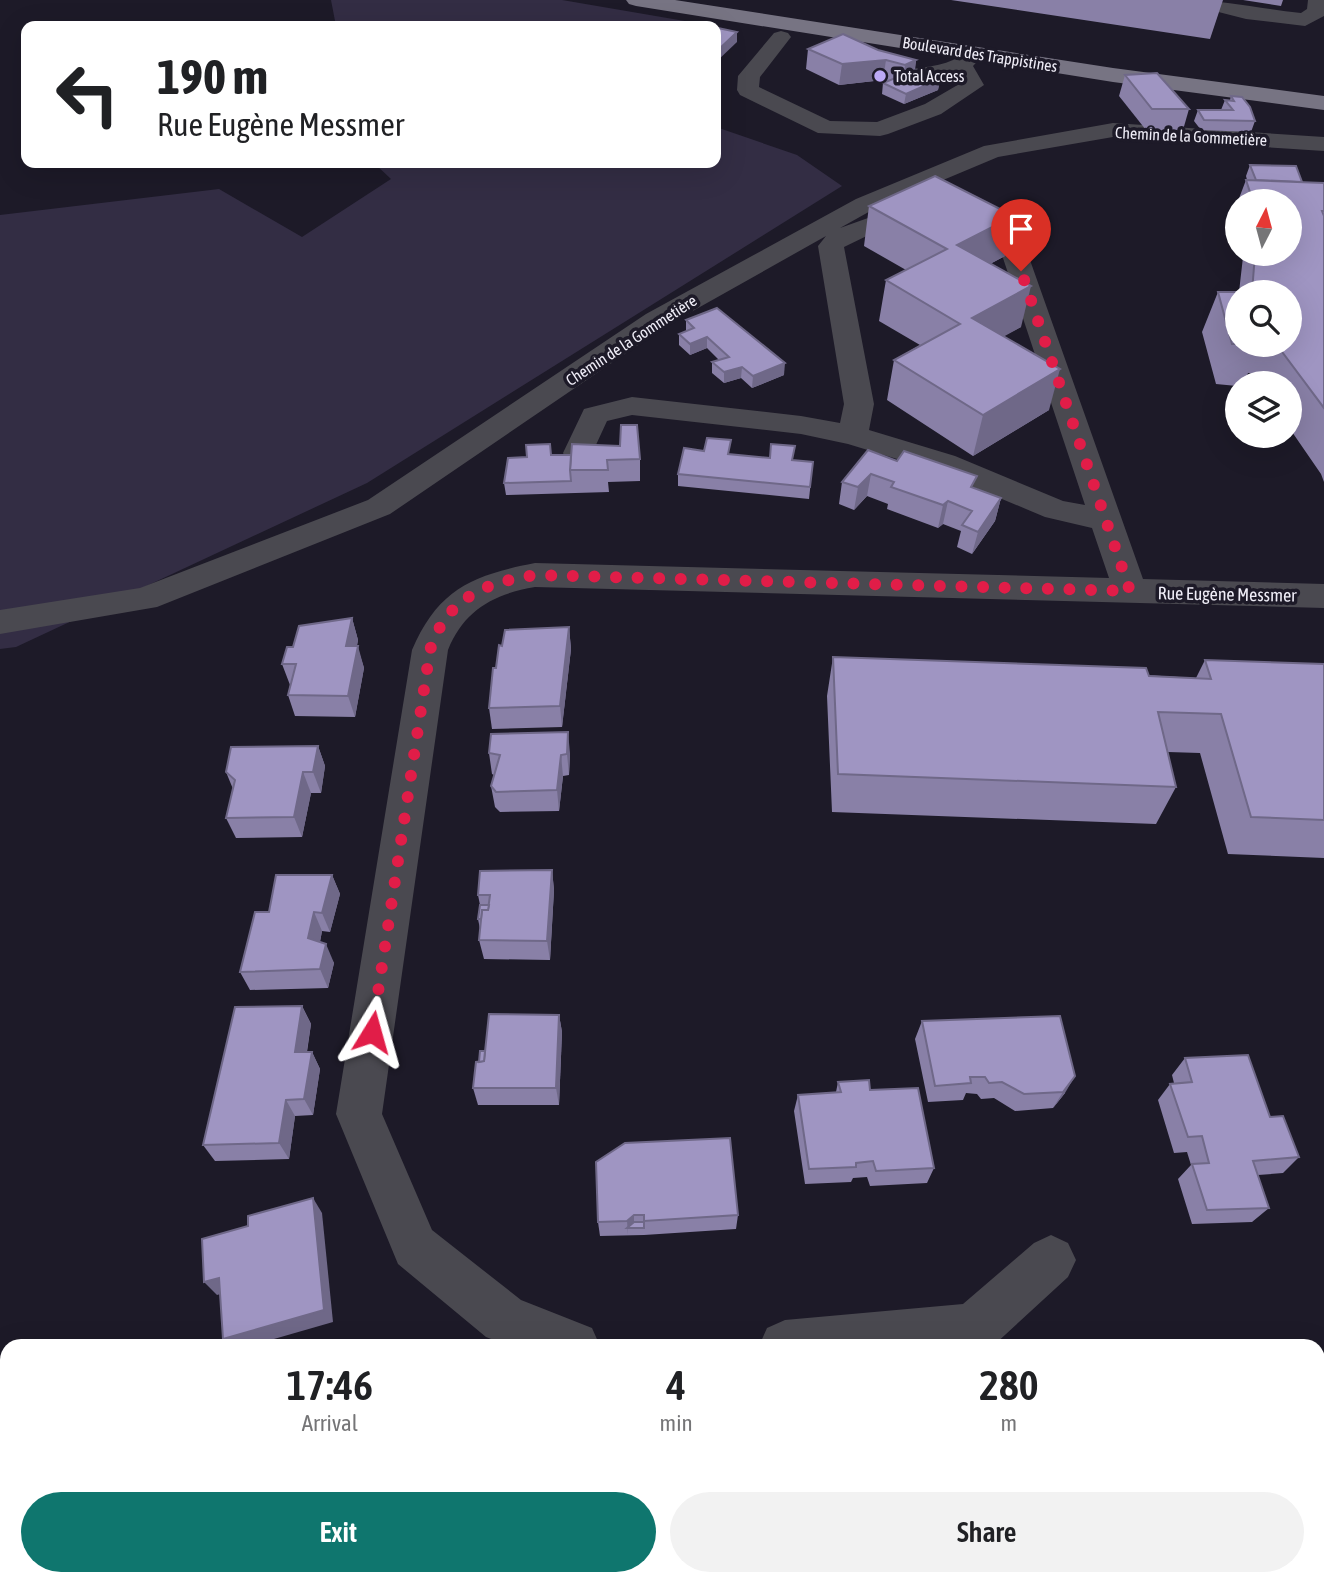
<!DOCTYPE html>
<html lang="en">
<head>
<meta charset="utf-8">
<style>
	body { margin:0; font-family:"Asap Condensed",sans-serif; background:#f2f2f2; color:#202124; height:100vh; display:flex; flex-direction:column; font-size:26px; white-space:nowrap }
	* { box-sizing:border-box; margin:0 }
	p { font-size:23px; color:#757577 }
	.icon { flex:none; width:38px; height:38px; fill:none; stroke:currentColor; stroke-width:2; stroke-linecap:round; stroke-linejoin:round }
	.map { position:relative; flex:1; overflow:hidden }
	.drawer { position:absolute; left:0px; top:1339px; width:1325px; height:247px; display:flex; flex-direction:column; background:#fff; border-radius:21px 21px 0 0; box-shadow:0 7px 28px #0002 }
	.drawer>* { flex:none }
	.guide { position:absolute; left:21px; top:21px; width:700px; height:147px; border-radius:14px; box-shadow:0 7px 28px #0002; background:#fff; color:#202124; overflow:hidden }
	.needle { width:46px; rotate:6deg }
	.fabs { position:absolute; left:1225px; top:189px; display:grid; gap:14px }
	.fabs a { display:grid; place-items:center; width:77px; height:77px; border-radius:50%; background:#fff; box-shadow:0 7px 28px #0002; font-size:35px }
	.pin { position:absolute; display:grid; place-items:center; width:60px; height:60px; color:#fff; margin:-72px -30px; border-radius:50% 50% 50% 0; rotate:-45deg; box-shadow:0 0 7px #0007 }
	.pin .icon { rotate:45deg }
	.me { position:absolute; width:77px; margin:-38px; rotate:8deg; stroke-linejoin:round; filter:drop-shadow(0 0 5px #0008) }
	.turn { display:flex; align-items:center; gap:24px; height:147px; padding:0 21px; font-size:32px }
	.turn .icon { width:91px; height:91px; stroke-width:2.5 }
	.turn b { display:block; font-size:49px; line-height:60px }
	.eta { display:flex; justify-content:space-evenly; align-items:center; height:119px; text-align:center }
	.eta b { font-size:42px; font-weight:600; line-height:49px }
	.action { display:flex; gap:14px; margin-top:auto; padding:14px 21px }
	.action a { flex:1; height:80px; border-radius:42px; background:#0f766e; color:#fff; font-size:28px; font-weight:600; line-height:80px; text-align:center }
	.action a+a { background:#f2f2f2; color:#202124 }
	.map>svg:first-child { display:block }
	.green { fill:#332d44 }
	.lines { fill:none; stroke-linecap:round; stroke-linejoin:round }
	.minor { fill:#4a4950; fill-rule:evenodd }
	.major { fill:#777483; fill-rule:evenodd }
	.wall { fill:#8980a7; fill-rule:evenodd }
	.shaded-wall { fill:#6f6888 }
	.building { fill:#9f95c2; stroke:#6f6888; stroke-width:2 }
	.route { stroke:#e11d48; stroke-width:12; stroke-dasharray:0 21.6 }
	.poi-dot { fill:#bca9f5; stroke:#1d1a28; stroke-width:2.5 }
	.labels { text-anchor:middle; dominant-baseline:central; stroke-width:7; stroke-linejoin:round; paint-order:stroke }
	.far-street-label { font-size:16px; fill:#efedf7; stroke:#1d1a28 }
	.far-poi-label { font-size:16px; fill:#efedf7; stroke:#1d1a28; text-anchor:start }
	.street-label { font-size:18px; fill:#efedf7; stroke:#1d1a28 }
</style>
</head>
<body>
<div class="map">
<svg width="1324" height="1584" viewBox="0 0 1324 1584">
	<rect width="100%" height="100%" fill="#1d1a28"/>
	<g class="green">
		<polygon points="331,0 562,0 714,26 336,26"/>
		<polygon points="716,127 797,155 842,186 367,483 16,647 0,649 0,215 219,189 302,237 391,179 374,163 716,163"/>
	</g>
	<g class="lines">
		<g class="minor">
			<path d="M1184 0C1223 0 1262 9 1301 13L1307 9 1308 0H1324V16L1305 26 1246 19 1187 4Z"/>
			<path d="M781 31 788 33 791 37 760 77 759 87 830 121 877 122 925 104 961 83 955 73 900 84 892 82 889 77 892 72C912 68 935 68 953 60 965 55 966 45 982 48L985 53 973 66 984 85 941 114 888 134 880 136 818 133 740 95 737 90 738 76 774 33Z"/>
			<path d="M1113 123 1324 137V151L1113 137 998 157 874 209 840 228 868 218 877 221 881 226 877 231 844 247 874 404 869 430 955 456 1063 501 1085 505 1000 249 956 212 960 207 969 204 978 207 1025 246 1143 579 1324 584V608L535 587C494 594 464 610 448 650L382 1114 432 1230 521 1300 592 1328 600 1346 504 1344 486 1337 398 1264 336 1114 412 650C438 589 473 575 535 563L1109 578 1092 528 1045 517 933 470 848 444 801 434 632 415 607 421 589 460 578 463 567 460 563 453 584 409 632 397 801 416 840 423 844 404 818 246 826 236 666 326 390 514 157 607 0 634V610L140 588 368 500 646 314 856 199 984 146Z"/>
			<polygon points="1051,1235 1068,1243 1076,1260 1068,1277 993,1346 759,1346 767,1328 785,1320 963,1304 1034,1243"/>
			<polygon points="1324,1498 1324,1554 1318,1556 1318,1500"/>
			<polygon points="1161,1578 1223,1578 1221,1584 1159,1584"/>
		</g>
		<polygon class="major" points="626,0 675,0 1113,68 1324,96 1324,110 1113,82 636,6 629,4"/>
	</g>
	<g class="wall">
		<polygon points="951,0 1223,0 1210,39"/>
		<polygon points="1243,0 1283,0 1281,6"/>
		<polygon points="808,49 878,50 916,60 915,70 940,79 938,90 904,104 882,94 883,83 888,81 883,80 839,85 806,69"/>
		<polygon points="1125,75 1189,109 1183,130 1146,130 1119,96"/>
		<polygon points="1231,96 1255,121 1251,132 1201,130 1194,121 1198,110 1221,110 1225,100 1230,100"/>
		<path d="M1250 165 1302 182 1324 183V482L1321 474 1290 429V383H1257L1250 373H1248L1244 383H1237V386L1216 384 1202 332 1218 292H1239L1243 257 1242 254H1290V201H1238L1246 180H1247L1246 176ZM1237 292 1290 345H1237Z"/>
		<polygon points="1237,202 1237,239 1231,219"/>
		<polygon points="869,206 1005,256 990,264 1021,327 1003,336 1049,410 973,456 887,400 894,360 920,345 879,321 886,280 906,270 864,246"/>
		<polygon points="686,320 784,375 752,388 741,378 724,383 712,373 712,362 719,360 707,348 690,355 679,345 679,334 686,331"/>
		<polygon points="730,454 813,462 809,499 678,486 678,474"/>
		<polygon points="551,455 640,459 640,481 608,482 609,492 506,495 504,483 527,457"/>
		<polygon points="897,461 1001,498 995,521 972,554 957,547 961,531 943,524 938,528 887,509 888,504 867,496 854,510 839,504 842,482"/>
		<polygon points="352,618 358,640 357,646 364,668 355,717 295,716 288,695 290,685 282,664 293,647"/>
		<polygon points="569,627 571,649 562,727 492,729 489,708 496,668 502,646"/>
		<polygon points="833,657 1196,678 1205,660 1324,664 1324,858 1228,854 1200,753 1168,752 1176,787 1156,824 832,812 827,696"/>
		<polygon points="318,746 325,766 321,793 311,793 302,837 236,838 226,818 233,789 226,772"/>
		<polygon points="489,753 570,753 569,775 563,776 559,811 500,812 495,807 491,786 494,775 492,774"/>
		<polygon points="552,870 554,890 550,960 484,959 479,940 480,929 478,919 480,905 478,895"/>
		<polygon points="332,875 340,894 330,932 322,931 320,942 334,963 328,988 250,990 240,972"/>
		<polygon points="302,1006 311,1024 307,1052 312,1052 320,1069 313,1115 295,1116 289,1159 215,1161 203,1145"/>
		<polygon points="559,1015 562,1032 559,1105 478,1105 473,1088 479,1062 485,1051"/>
		<polygon points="922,1021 1065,1093 1053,1108 1015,1111 994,1098 981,1099 977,1094 966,1093 963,1100 928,1102 915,1039"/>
		<polygon points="1185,1058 1270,1117 1299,1157 1283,1173 1258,1175 1269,1208 1252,1222 1192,1224 1178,1179 1191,1165 1187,1152 1174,1153 1158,1100 1170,1084 1174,1083 1172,1075"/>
		<polygon points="838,1082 870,1090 934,1168 927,1183 870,1186 867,1177 853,1178 851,1182 805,1184 794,1111 798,1095 836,1092"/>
		<polygon points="596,1162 738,1215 736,1229 644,1235 600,1236 598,1222"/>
		<polygon points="647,1578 790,1578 791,1584 654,1584"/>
	</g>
	<g class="shaded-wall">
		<polygon points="737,32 737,42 716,62 716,52"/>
		<polygon points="886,60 883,80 839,85 842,64"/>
		<polygon points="916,60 913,80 902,85 905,65"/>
		<polygon points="940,79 938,90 904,104 906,94"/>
		<polygon points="1014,216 1005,256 949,285 957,245"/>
		<polygon points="1031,286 1021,327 963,359 972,318"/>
		<polygon points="707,337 707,348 690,355 690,344"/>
		<polygon points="785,363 784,375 752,388 753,376"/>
		<polygon points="742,367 741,378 724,383 724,372"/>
		<polygon points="1060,369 1049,410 973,456 983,415"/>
		<polygon points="871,474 867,496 854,510 858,487"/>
		<polygon points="1001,498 995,521 972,554 978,532"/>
		<polygon points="948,501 943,524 938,528 943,505"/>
		<polygon points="352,618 358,640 352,667 346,646"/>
		<polygon points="569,627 571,649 562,727 560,706"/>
		<polygon points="358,646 364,668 355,717 348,696"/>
		<polygon points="568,732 570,753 569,775 567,754"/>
		<polygon points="318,746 325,766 321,793 313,772"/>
		<polygon points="561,755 563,776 559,811 557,790"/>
		<polygon points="303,772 311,793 302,837 294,817"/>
		<polygon points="552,870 554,890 550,960 547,941"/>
		<polygon points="332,875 340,894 330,932 322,913"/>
		<polygon points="314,912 322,931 317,957 308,938"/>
		<polygon points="326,944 334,963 328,988 320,969"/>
		<polygon points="302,1006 311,1024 304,1069 295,1052"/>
		<polygon points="559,1015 562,1032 559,1105 556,1088"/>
		<polygon points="312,1052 320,1069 313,1115 304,1099"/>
		<polygon points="1075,1076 1065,1093 1053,1108 1063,1092"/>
		<polygon points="286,1100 295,1116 289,1159 279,1143"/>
		<polygon points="313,1198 322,1213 333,1322 250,1346 231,1346 223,1339"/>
		<polygon points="634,1215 634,1228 627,1228 628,1235 627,1221"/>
		<polygon points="219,1278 231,1291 217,1295 204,1282"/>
		<polygon points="484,1578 496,1578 493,1584 482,1584"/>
	</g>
	<g class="building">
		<polygon points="718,28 737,32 716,52 716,30"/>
		<polygon points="843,34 878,50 916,60 905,65 886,60 842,64 808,49"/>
		<polygon points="915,70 940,79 906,94 883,83"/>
		<polygon points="1157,73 1189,109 1152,109 1125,75"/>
		<polygon points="1231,96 1242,97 1250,107 1255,121 1204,120 1198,110 1233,110 1225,100 1234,101"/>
		<polygon points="1250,165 1296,166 1302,182 1256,180"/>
		<polygon points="935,176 1014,216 957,245 1031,286 972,318 1060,369 983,415 894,360 960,324 886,280 947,249 869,206"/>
		<polygon points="1246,180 1324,183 1324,211 1322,211 1324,216 1324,408 1277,345 1290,345 1290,292 1252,292 1255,254 1290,254 1290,201 1253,201"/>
		<polygon points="1218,292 1241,292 1237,292 1237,344 1232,344"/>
		<polygon points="717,308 785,363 753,376 742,367 724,372 712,362 729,357 707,337 690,344 679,334 694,328 686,320"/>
		<polygon points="621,425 637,425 640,459 607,460 608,470 570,470 572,444 620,446"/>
		<polygon points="707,438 731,440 728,454 770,458 771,444 795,446 792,460 813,462 810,487 678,474 684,448 704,451"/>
		<polygon points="550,444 551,455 571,455 570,470 571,481 504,483 508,458 527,457 526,445"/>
		<polygon points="868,450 897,461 904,451 977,476 971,487 1001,498 978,532 962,525 972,511 948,501 943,505 891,487 894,482 871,474 858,487 842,482"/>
		<polygon points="352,618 346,646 358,646 348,696 288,695 296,664 282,664 287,647 293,647 299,626"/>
		<polygon points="569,627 560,706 489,708 493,668 496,668 499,645 502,646 505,630"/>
		<polygon points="833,657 1146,668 1149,676 1211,679 1205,660 1324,664 1324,820 1251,817 1221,714 1158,712 1176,787 838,774"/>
		<polygon points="568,732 567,754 561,755 557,790 496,792 491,786 500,755 489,753 491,734"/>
		<polygon points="318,746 313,772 303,772 294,817 226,818 235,780 226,772 231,747"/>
		<polygon points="552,870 547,941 479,940 482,910 488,910 490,895 478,895 480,871"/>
		<polygon points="276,875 332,875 322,913 314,912 308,938 326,944 320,969 240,972 255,912 269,912"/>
		<polygon points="480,905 489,905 488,910 482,910 481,919 478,919"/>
		<polygon points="302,1006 295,1052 312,1052 304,1099 286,1100 279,1143 203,1145 235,1007"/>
		<polygon points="489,1014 559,1015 556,1088 473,1088 476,1062 484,1061"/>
		<polygon points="1060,1016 1075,1076 1063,1092 1024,1094 1002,1082 989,1083 985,1077 970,1077 971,1083 935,1086 922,1021"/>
		<polygon points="480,1051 485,1051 484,1061 479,1062"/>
		<polygon points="1248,1055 1270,1117 1283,1116 1299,1157 1253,1161 1269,1208 1207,1210 1192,1164 1209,1163 1202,1136 1188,1137 1170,1084 1192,1082 1185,1058"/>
		<polygon points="869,1080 870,1090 918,1088 934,1168 876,1171 873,1161 856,1163 856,1167 809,1169 798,1095 841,1092 838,1082"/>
		<polygon points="730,1138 738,1215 644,1221 644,1215 634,1215 627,1221 598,1222 596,1162 625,1143"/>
		<polygon points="313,1198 324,1310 223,1339 219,1278 204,1282 202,1239 248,1226 248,1216"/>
		<polygon points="634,1222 644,1222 644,1228 627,1228"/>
		<polygon points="421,1578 484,1578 482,1584 418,1584"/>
		<polygon points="653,1578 790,1578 791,1584 660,1584"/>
	</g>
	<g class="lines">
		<path class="route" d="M372 1032 430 650C447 598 484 583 535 575L1130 591 1021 271"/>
	</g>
	<circle class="poi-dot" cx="880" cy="76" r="7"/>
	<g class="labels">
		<g class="far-street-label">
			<text transform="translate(980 54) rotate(9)">Boulevard des Trappistines</text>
			<text transform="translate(1191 136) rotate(3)">Chemin de la Gommetière</text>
			<text transform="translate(631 340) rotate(-33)">Chemin de la Gommetière</text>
		</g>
		<g class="far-poi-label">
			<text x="894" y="76">Total Access</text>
		</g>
		<g class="street-label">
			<text transform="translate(1227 594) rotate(1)">Rue Eugène Messmer</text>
		</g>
	</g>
</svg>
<div class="fabs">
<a><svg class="needle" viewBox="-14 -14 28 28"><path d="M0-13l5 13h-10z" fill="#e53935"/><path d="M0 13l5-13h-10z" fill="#757577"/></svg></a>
<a><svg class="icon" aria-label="search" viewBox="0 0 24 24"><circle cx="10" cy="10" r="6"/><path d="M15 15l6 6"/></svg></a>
<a><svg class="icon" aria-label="layers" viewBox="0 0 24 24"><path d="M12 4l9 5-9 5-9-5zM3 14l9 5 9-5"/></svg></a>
</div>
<div class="pin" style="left:1021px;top:271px;background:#d93025"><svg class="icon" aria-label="arrive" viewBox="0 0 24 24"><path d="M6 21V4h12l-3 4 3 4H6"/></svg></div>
<svg class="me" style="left:372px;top:1032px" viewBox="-20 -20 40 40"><path d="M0-17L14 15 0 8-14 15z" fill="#e11d48" stroke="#fff" stroke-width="4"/></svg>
<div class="guide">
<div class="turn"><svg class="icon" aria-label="left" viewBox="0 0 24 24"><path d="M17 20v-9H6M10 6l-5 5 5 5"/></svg><div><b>190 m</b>Rue Eugène Messmer</div></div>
</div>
<section class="drawer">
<div class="eta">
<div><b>17:46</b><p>Arrival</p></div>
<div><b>4</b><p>min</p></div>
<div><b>280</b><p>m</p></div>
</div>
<div class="action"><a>Exit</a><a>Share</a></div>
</section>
</div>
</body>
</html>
